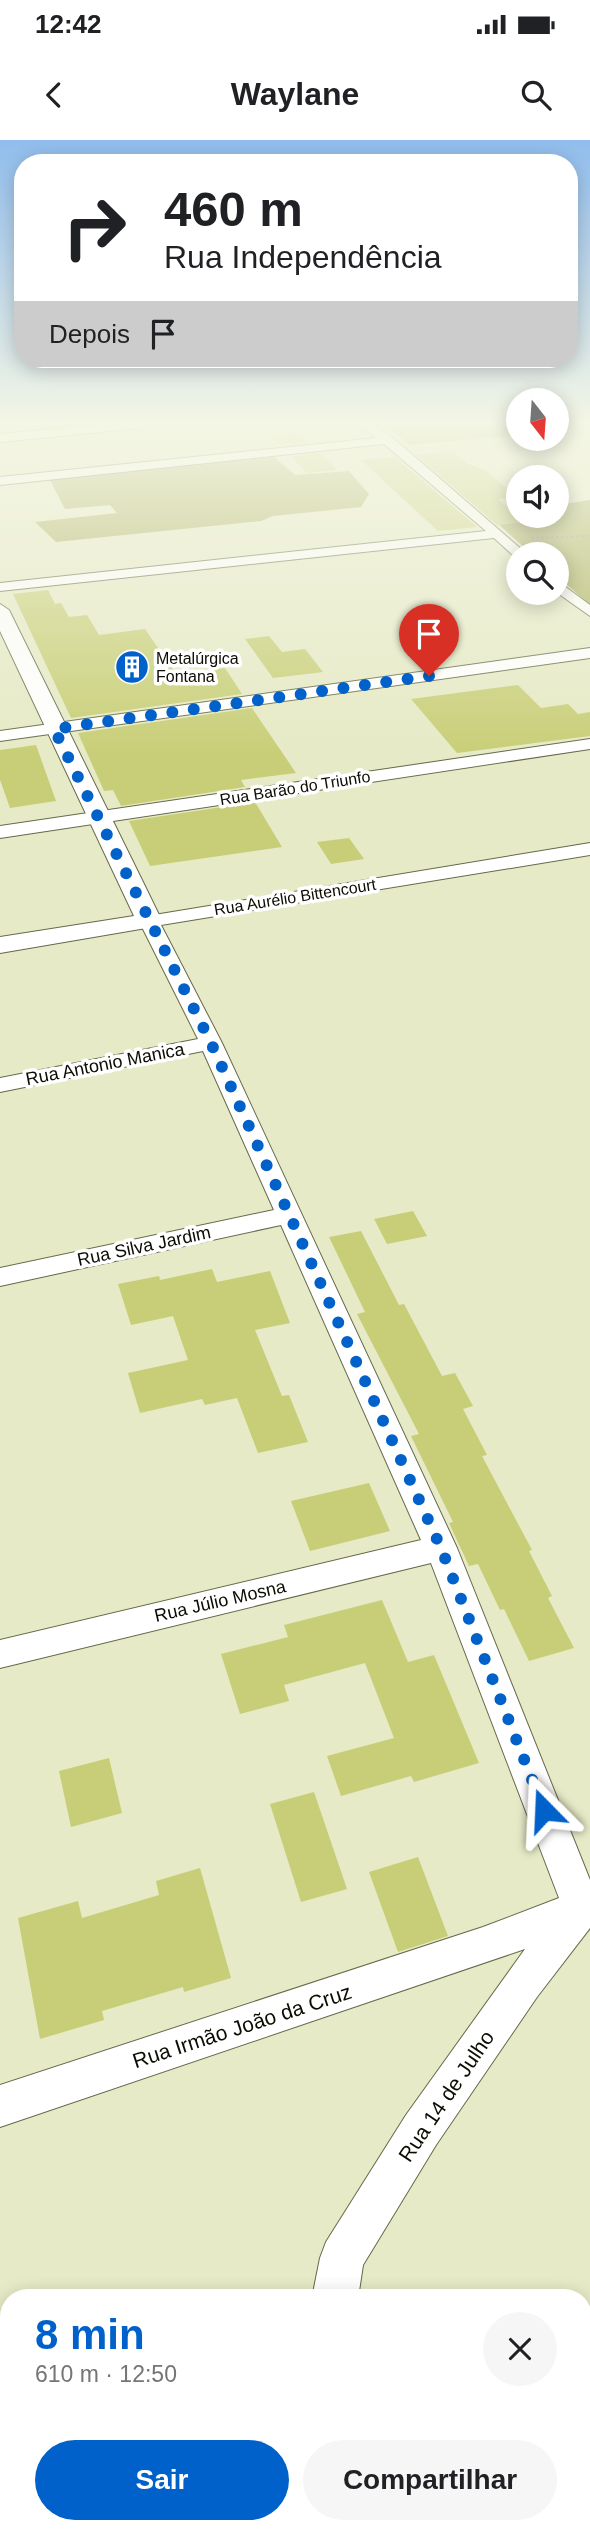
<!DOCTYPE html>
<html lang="pt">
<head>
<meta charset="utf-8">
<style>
	body { margin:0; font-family:Helvetica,sans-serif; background:#f6f6f6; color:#202124; height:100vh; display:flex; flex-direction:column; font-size:26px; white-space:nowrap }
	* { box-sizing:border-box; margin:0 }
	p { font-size:23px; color:#757577 }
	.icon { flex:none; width:38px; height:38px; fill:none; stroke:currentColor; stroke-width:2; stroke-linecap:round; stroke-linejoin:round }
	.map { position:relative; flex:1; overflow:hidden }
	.sheet { position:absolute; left:0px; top:2149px; width:592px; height:245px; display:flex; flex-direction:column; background:#fff; border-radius:28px 28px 0 0; box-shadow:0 4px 18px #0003 }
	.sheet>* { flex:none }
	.hud { position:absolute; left:14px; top:14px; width:564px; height:214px; border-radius:28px; box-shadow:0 4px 18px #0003; background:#fff; color:#202124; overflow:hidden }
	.needle { width:46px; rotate:163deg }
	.tools { position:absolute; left:506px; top:248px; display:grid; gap:14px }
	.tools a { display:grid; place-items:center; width:63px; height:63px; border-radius:50%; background:#fff; box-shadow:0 4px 18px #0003; font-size:35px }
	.pin { position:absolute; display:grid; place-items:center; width:60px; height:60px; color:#fff; margin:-72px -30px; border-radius:50% 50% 50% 0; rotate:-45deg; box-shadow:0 0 7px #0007 }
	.pin .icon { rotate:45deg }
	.me { position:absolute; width:77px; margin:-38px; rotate:339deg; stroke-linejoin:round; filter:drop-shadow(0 0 5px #0008) }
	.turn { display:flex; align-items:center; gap:24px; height:147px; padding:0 35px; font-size:32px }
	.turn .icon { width:91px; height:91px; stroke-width:2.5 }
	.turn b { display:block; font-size:49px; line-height:60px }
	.then { display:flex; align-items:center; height:66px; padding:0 35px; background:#0003; gap:14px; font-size:26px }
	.round { display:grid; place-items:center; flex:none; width:74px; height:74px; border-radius:37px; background:#f6f6f6 }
	.head { display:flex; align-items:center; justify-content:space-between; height:119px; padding:0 35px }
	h1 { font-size:42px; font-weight:600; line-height:52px; color:#0161ca }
	.cta { display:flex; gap:14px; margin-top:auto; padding:14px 35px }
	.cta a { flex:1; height:80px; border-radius:42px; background:#0161ca; color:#fff; font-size:28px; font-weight:600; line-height:80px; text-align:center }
	.cta a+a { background:#f6f6f6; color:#202124 }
	.status { display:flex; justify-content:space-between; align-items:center; height:49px; padding:0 35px; background:#fff; direction:ltr }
	.status svg { height:19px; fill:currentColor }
	header { display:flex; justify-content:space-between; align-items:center; height:91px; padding:0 35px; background:#fff; font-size:32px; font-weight:600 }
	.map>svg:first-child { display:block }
	.forest { fill:#a7ac56 }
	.building { fill:#c8ce77 }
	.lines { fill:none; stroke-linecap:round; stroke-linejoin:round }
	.minor-casing { stroke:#66694a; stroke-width:2 }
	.tertiary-casing { stroke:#66694a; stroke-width:2 }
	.path { stroke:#8f9278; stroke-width:2; stroke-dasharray:2.5 2.5; stroke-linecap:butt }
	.minor { fill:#fff; fill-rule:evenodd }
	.tertiary { fill:#fff; fill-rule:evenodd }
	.route { stroke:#0161ca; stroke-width:12; stroke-dasharray:0 21.6 }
	.labels { text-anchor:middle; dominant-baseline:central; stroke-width:7; stroke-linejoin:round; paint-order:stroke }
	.far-poi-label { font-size:16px; fill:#0c0c03; stroke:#fff; text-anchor:start }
	.far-street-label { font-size:16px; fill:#0c0c03; stroke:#fff }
	.street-label { font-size:18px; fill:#0c0c03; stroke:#fff }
	.near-street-label { font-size:21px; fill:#0c0c03; stroke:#fff }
</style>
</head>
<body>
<div class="status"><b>12:42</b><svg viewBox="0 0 49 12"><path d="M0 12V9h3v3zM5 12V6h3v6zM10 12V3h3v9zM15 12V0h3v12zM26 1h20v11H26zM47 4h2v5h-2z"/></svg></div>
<header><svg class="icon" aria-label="back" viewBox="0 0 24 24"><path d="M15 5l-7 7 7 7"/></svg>Waylane<svg class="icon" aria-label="search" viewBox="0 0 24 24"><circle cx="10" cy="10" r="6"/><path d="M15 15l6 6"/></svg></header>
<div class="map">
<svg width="590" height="2394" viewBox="0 0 590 2394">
	<rect width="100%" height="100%" fill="#e6eac6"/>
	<g class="forest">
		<polygon points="379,280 518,280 518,295 409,305"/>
		<polygon points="274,317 295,335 349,331 369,354 361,367 273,376 261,381 56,402 35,382 117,373 110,365 65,369 49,338"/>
		<polygon points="590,360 590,465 557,436 556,415 533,415 497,383 520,376 556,376 557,365"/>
	</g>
	<g class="building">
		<polygon points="299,293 308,302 280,305 270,296"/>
		<polygon points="453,311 468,324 485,330 517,357 498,359 526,382 497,385 416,315"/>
		<polygon points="320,313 337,330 307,333 291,317"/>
		<polygon points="395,317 477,387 438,391 361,320"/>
		<polygon points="48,450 55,464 61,463 69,477 87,475 99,495 145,489 176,534 225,528 242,554 71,578 13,454"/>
		<polygon points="269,496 282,512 305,509 323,532 273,538 245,499"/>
		<polygon points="518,545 541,568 568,564 578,574 590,572 590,596 457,613 411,559"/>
		<polygon points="252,568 296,633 241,640 245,647 121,666 113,650 104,651 78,593"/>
		<polygon points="36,605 56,661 10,668 0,640 0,610"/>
		<polygon points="255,662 282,707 150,726 129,681"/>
		<polygon points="349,698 364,719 331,724 317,702"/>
		<polygon points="413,1071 427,1096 387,1104 374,1079"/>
		<polygon points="361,1091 399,1165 404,1164 442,1236 455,1233 473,1266 463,1269 487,1315 482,1316 532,1410 529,1411 552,1456 548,1458 574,1508 529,1521 504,1469 500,1470 478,1424 469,1426 449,1383 453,1382 411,1296 419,1294 357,1174 365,1172 329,1097"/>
		<polygon points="212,1129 217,1142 270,1131 290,1183 255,1190 282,1256 289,1255 308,1302 258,1313 237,1258 205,1265 202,1259 140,1273 128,1233 188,1220 173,1176 131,1185 118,1144 159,1136 160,1140"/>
		<polygon points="369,1343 390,1391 310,1411 291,1361"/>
		<polygon points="382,1460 408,1522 434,1515 479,1623 414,1642 411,1636 341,1656 327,1616 394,1598 365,1523 284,1545 289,1561 240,1574 221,1514 288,1497 284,1485"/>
		<polygon points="109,1618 122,1673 71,1687 59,1631"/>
		<polygon points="314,1652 347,1749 301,1762 270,1664"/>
		<polygon points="418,1717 448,1796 398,1812 369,1732"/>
		<polygon points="200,1728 231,1838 184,1852 183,1847 102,1871 104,1880 40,1899 18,1778 78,1761 82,1778 159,1755 156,1741"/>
	</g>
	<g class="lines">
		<g class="minor-casing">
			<g id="minor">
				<polygon points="154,280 198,280 192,283 0,302 0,294"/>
				<polygon points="354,280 367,280 392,297 528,415 518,415 516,418 494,398 0,451 0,443 486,391 384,304 0,345 0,337 376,298"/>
				<polygon points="556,440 590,465 590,476 556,452"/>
				<polygon points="590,508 590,518 0,601 0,591"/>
				<polygon points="590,599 590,609 0,698 0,686"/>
				<polygon points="590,703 590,715 161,785 222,903 457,1408 590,1740 590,1788 537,1857 436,2005 363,2125 358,2158 312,2158 320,2118 326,2102 406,1975 525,1809 0,1987 0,1945 483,1787 559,1758 431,1423 0,1528 0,1500 421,1400 281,1085 0,1146 0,1128 274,1070 203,911 0,952 0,938 198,899 139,781 142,777"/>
				<polygon points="324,2385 374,2385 377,2394 327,2394"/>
			</g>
		</g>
		<g class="tertiary-casing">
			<polygon id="tertiary" points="0,464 9,470 143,742 162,781 158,786 0,813 0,797 134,776 0,491"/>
		</g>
		<polyline class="path" points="531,398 590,396"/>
		<use href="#minor" class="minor"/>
		<use href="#tertiary" class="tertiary"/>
	</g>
	<linearGradient id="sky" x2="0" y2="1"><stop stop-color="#90bded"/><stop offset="0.46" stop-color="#f4f6e5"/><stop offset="1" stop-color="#f4f6e5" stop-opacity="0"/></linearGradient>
	<rect width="590" height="615" fill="url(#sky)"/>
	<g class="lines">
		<polyline class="route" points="429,536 54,589 211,903 441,1408 544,1670"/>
	</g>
	<defs>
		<g id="building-disc" transform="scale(1.75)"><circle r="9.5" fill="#0161ca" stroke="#fff"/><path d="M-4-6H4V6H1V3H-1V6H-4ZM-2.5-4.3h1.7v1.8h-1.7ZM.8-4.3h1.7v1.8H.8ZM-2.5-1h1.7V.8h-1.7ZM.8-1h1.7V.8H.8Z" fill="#fff"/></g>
	</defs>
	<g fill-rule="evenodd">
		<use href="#building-disc" x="132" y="527"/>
	</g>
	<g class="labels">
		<g class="far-poi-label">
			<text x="156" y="518">Metalúrgica<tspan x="156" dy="18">Fontana</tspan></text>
		</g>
		<g class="far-street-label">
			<text transform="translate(295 648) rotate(-9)">Rua Barão do Triunfo</text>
			<text transform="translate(295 757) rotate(-9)">Rua Aurélio Bittencourt</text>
		</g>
		<g class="street-label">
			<text transform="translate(105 924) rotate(-11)">Rua Antonio Manica</text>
			<text transform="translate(144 1106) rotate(-12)">Rua Silva Jardim</text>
			<text transform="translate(220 1461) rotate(-13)">Rua Júlio Mosna</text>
		</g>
		<g class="near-street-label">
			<text transform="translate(242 1886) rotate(-18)">Rua Irmão João da Cruz</text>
			<text transform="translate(446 1956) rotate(-56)">Rua 14 de Julho</text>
		</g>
	</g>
</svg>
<div class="tools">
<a><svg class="needle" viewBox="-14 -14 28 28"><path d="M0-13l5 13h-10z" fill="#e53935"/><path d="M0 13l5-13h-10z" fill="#757577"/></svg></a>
<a><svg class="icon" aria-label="sound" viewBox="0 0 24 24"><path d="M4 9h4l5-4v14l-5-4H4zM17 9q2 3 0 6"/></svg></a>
<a><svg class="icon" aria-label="search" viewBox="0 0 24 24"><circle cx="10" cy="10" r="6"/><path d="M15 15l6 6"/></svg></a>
</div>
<div class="pin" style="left:429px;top:536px;background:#d93025"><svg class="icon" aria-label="arrive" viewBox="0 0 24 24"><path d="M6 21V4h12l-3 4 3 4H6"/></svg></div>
<svg class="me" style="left:544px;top:1670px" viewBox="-20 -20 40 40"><path d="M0-17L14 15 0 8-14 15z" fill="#0161ca" stroke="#fff" stroke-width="4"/></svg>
<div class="hud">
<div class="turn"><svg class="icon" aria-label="right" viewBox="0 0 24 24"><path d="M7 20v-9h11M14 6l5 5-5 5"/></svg><div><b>460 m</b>Rua Independência</div></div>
<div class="then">Depois<svg class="icon" aria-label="arrive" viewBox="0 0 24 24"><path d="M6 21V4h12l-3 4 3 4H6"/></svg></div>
</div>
<section class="sheet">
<div class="head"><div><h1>8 min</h1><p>610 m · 12:50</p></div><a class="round"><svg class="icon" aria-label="close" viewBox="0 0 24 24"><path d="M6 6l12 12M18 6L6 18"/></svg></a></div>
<div class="cta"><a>Sair</a><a>Compartilhar</a></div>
</section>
</div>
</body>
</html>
